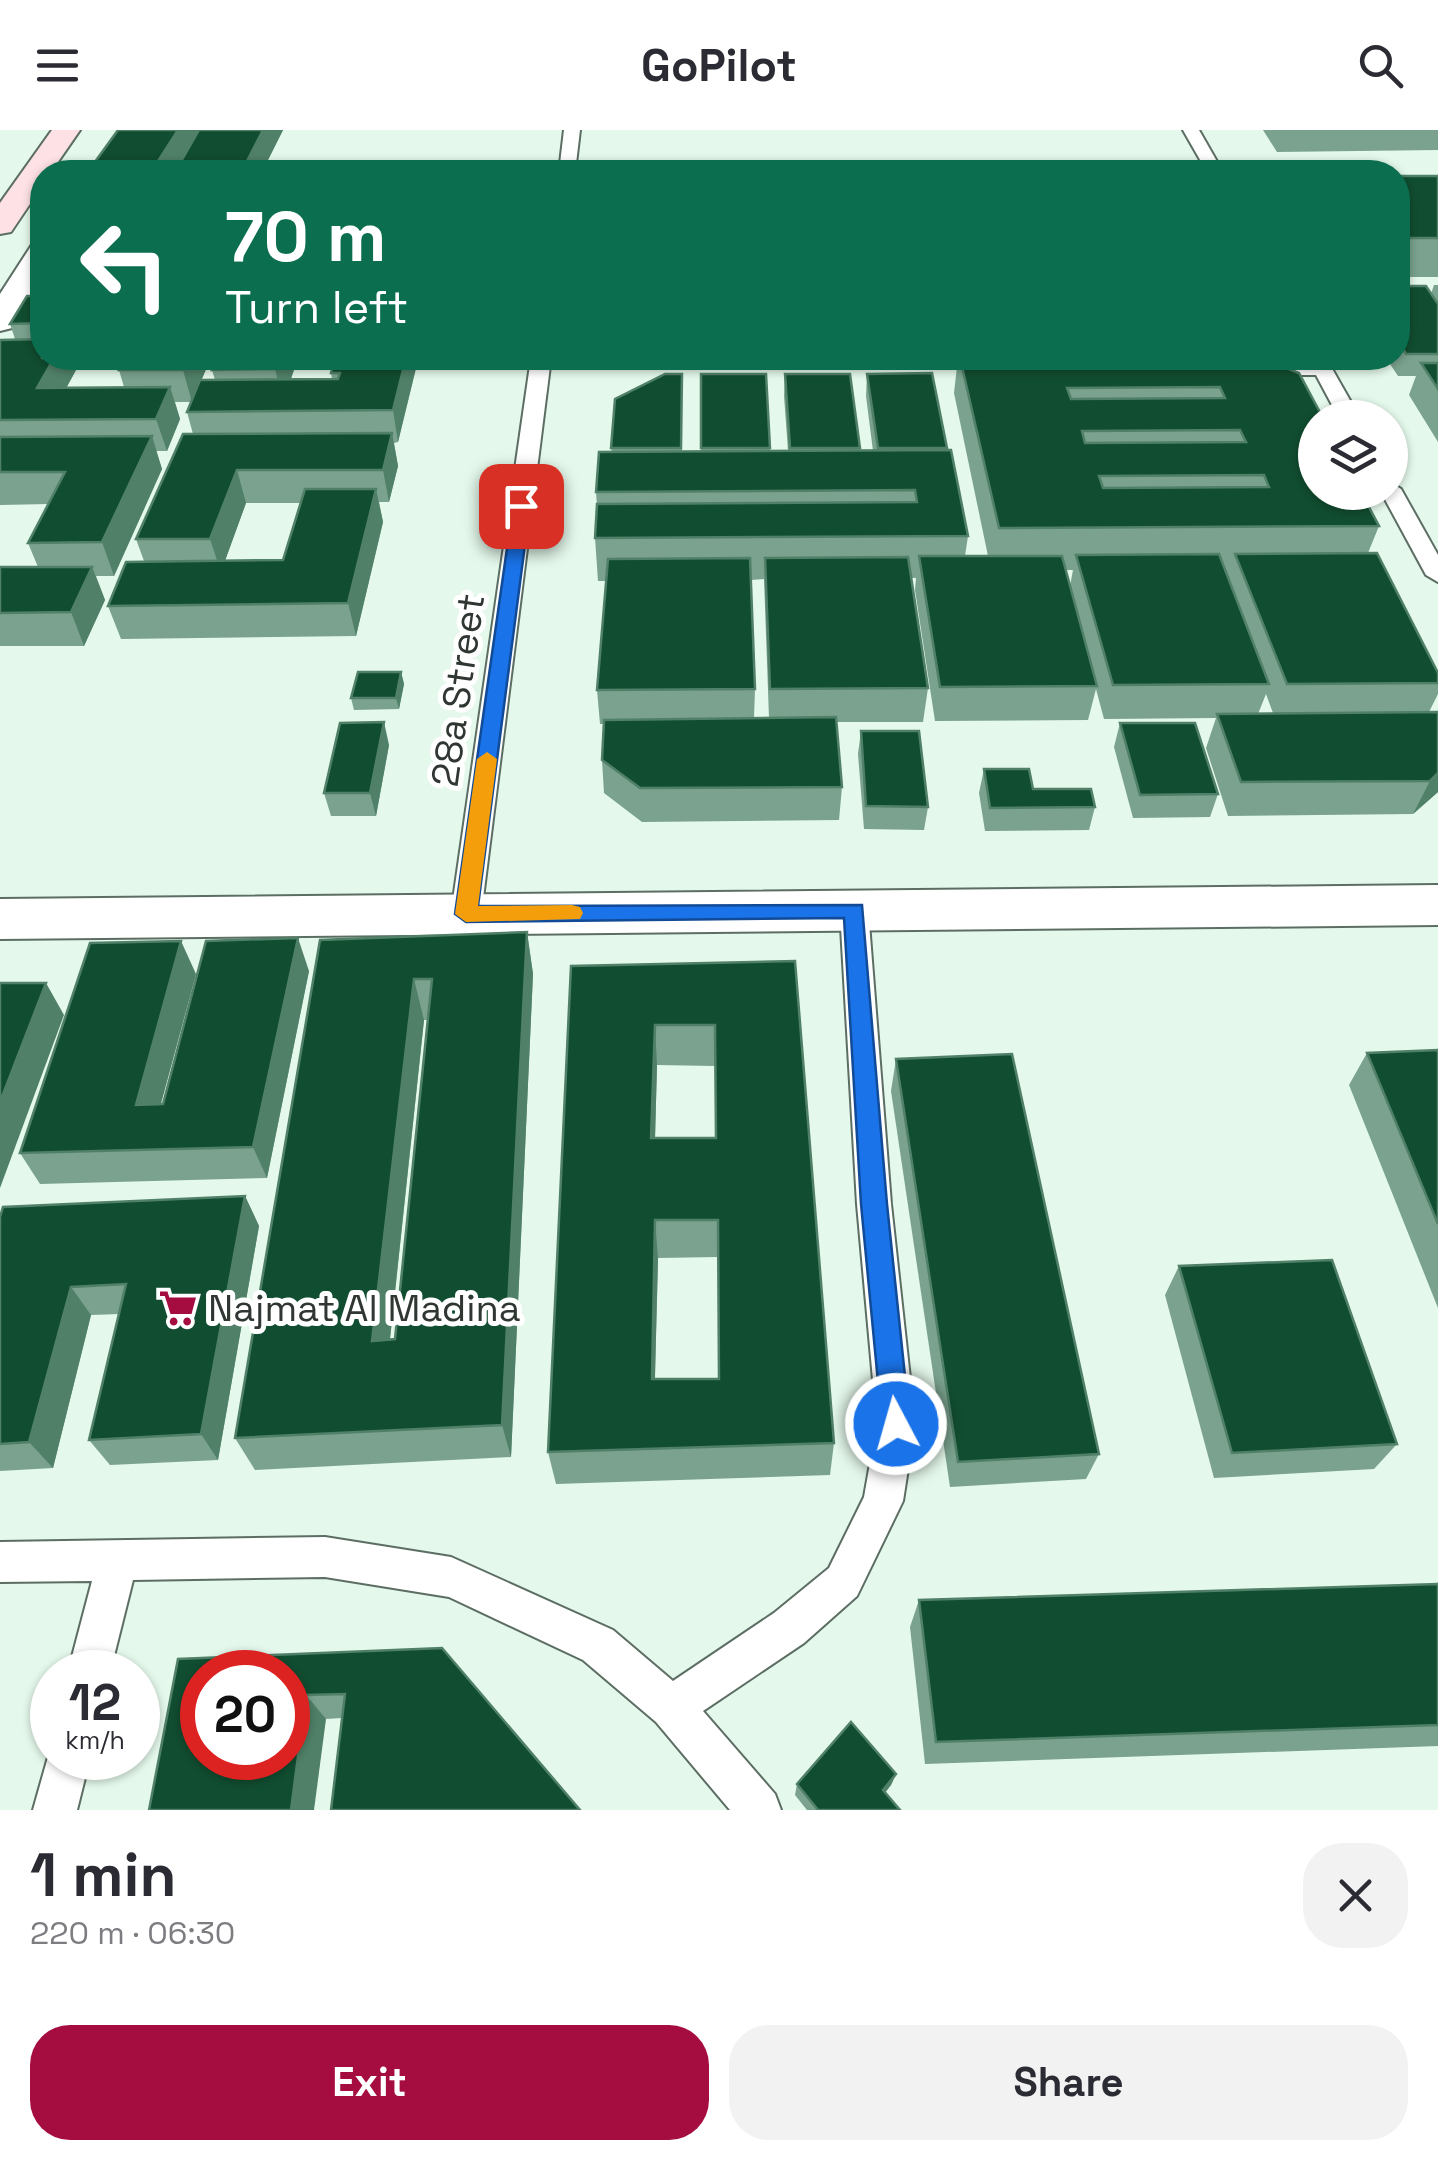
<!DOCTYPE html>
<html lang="en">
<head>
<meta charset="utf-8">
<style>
	body { margin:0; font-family:"Space Grotesk",sans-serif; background:#f2f2f3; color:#2b2b33; height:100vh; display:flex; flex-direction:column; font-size:38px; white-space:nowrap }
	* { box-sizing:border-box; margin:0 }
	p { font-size:32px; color:#7c7c81 }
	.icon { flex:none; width:55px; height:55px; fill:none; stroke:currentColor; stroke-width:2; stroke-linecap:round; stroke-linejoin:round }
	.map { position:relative; height:1680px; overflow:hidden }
	.drawer { display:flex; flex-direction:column; background:#fff; flex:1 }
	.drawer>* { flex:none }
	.top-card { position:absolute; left:30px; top:30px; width:1380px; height:210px; border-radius:40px; box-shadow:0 2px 8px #0004; background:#0b6e4f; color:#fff; overflow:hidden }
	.tools { position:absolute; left:1298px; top:270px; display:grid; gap:20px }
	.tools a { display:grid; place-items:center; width:110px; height:110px; border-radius:50%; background:#fff; box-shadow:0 2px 8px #0004; font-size:50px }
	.speed { position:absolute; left:30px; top:1520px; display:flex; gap:20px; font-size:50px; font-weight:700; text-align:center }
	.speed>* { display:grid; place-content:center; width:130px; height:130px; border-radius:50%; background:#fff; box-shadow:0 2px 8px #0004; line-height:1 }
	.speed small { font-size:25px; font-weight:400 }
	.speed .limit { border:15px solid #d22; background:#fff; color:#111 }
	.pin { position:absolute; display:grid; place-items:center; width:85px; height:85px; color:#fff; margin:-42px; border-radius:20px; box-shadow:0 5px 15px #0006 }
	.me { position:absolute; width:110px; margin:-55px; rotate:354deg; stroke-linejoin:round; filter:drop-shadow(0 0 8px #0008) }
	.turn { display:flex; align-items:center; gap:35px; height:210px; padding:0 30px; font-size:45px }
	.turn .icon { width:130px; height:130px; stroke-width:2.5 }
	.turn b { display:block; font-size:70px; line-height:85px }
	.round { display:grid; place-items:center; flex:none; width:105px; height:105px; border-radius:40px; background:#f2f2f3 }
	.summary { display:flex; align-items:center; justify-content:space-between; height:170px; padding:0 30px }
	h1 { font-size:60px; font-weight:700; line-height:75px }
	.button { display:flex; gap:20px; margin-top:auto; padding:20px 30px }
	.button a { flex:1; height:115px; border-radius:40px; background:#a50c40; color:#fff; font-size:40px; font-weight:700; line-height:115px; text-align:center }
	.button a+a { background:#f2f2f3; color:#2b2b33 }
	header { display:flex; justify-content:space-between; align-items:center; height:130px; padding:0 30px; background:#fff; font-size:45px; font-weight:700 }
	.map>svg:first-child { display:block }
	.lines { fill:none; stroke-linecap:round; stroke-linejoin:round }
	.service-casing { stroke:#5c6e63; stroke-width:4 }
	.minor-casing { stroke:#5c6e63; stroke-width:4 }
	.secondary-casing { stroke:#5c6e63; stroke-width:4 }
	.service { fill:#fff; fill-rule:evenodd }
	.minor { fill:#fff; fill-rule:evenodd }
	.secondary { fill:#fde1e5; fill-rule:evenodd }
	.wall { fill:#7aa28e; fill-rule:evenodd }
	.shaded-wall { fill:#508068 }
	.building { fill:#114d30; stroke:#508068; stroke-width:2.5; fill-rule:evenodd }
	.route { fill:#1a73e8; stroke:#114b97; stroke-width:2.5 }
	.slow { fill:#f59e0b }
	.labels { text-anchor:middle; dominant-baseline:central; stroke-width:10; stroke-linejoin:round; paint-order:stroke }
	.street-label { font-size:38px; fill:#303732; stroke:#fff }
	.poi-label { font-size:38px; fill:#303732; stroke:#fff; text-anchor:start }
</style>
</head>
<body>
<header><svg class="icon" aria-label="menu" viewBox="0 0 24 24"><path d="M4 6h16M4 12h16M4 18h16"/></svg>GoPilot<svg class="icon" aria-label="search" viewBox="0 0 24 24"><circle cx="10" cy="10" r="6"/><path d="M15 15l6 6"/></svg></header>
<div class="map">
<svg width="1438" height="1680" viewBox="0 0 1438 1680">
	<rect width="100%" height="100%" fill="#e4f8eb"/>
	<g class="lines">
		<g class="service-casing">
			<g id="service">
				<polygon points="564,0 580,0 575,42 559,42"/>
				<polygon points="1183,0 1199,0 1223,42 1207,42"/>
				<polygon points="531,228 551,228 481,784 476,792 466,795 456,792 451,784"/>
				<polygon points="1308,228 1326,228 1360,288 1339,288 1316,245 1250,245 1240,239 1250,233 1310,233"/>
				<polygon points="1390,352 1401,359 1438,425 1438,452 1426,445 1381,362 1390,362"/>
				<polygon points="854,769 864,772 868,780 891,1074 915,1294 903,1371 857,1466 804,1513 703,1581 775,1664 781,1680 730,1680 656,1592 583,1530 449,1467 325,1447 133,1450 110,1542 68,1542 92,1451 0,1452 0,1412 325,1407 451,1427 613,1500 673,1551 774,1483 829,1438 864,1367 877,1294 857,1074 840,780 844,772"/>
				<polygon points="52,1613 52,1628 90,1628 77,1680 33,1680"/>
			</g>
		</g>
		<g class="minor-casing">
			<g id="minor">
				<polygon points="42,113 42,149 12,198 0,201 0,164 31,116"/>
				<polygon points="1438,755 1438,795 0,809 0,769"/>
			</g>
		</g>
		<g class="secondary-casing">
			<polygon id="secondary" points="52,0 80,0 51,42 42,42 42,56 11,102 0,104 0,73"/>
		</g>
		<use href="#service" class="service"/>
		<use href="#minor" class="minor"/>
		<use href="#secondary" class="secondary"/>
	</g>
	<g class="wall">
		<polygon points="283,0 262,42 181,42 180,39 178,42 94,42 92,36"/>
		<polygon points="1263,0 1438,0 1438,20 1277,22"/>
		<rect x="1398" y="46" width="40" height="101"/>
		<path d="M42 143V228H71L76 240 66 258 124 257 119 240 211 228 201 250H215L212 240 217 228H298L291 249H332L331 243 345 228H416L417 234 398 312 394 313 398 336 389 372H379L383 392 356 506 121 509 108 476 144 431 136 409 193 304 187 282 191 272H175L180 289 167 321H156L162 339 114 446H96L105 470 84 516H0V437H38L28 413 48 374 0 375V210L15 209 10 194 40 166 36 153ZM246 373H301L283 430H225Z"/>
		<polygon points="1434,155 1438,155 1438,312 1409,265 1416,246 1398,246 1386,228 1398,228 1398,156 1431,164"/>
		<rect x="677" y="228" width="50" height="6"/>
		<polygon points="738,228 789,228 788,235 739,236"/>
		<polygon points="796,228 838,228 837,235 797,235"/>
		<polygon points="845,228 864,228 863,236 846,236"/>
		<path d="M958 228H1261L1379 396 1368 423 1438 543V564L1429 582H1438V662L1413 684 1228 686 1206 618 1216 588 1104 589 1096 559 1088 590 935 591 915 460 916 448H911L928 558 923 592H836L842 657 839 690 642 692 604 663 602 630 604 594H600L597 560 606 451H598L595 408 597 376 596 362 612 322 611 318 682 244V322H701V244H766L770 321H788L784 266 785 244 860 318V321H873L866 266 867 244 947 318 968 406 965 426H988L954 263ZM1065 440H1073L1070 456ZM764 449 769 588H754L755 559 751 450ZM1266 564 1273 583 1258 584Z"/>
		<polygon points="401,542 404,554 399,579 354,580 351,568"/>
		<polygon points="1120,593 1218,664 1210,687 1133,688 1114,617"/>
		<polygon points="861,601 928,677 924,700 864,699 858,624"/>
		<polygon points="389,615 376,686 331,686 324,663"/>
		<polygon points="984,639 1033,659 1095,677 1089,700 985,701 979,663"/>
		<path d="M527 802 533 844 511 1327 255 1340 235 1308 320 810ZM424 890H428L395 1209 390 1210Z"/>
		<path d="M795 831 834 1313 830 1345 556 1354 548 1322 571 836ZM657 935 715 936 716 1008H655ZM718 1127 719 1249H655L658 1128Z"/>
		<polygon points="309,841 267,1048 40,1054 20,1023 196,844 161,974"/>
		<polygon points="1438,920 1438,1178 1349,955 1367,923"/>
		<polygon points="896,929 1099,1324 1086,1349 950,1357 891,961"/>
		<polygon points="245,1066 259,1096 218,1330 110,1335 89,1310 119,1184 91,1185 53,1338 0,1341 0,1087"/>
		<polygon points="1179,1136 1397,1314 1374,1339 1214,1348 1165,1165"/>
		<polygon points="1438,1454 1438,1616 925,1634 910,1497 919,1470"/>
		<polygon points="442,1518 342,1588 326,1589 178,1529"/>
		<polygon points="896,1644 891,1655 885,1663 900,1680 807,1680 795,1665 797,1654"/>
	</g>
	<g class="shaded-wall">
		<polygon points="178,0 204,0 179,35 180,39 178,42 157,42 155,36"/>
		<polygon points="263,0 283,0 262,42 247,42 245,35"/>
		<polygon points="54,228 71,228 76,240 49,290 37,258"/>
		<polygon points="188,228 211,228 192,272 183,240"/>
		<polygon points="280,228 298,228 283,271 275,239"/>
		<polygon points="406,228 416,228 417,234 398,312 393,280"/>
		<polygon points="170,257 180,289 167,321 156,289"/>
		<polygon points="392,303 398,336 389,372 383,340"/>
		<polygon points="152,306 162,339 114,446 102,412"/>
		<polygon points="237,340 246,373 221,442 210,409"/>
		<polygon points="376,359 383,392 356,506 348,473"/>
		<polygon points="92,437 105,470 84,516 71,482"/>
		<polygon points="401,542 404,554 399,579 396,568"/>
		<polygon points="384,592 389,615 376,686 370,663"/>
		<polygon points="1438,643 1438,662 1413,684 1430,651"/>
		<polygon points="527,802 533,844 511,1327 502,1295"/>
		<polygon points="298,808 309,841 267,1048 253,1017"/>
		<polygon points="181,811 196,844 152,1006 136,975"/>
		<polygon points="414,849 424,890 386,1245 372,1211"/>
		<polygon points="46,853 64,885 0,1058 0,972"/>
		<polygon points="655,895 657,935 654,1046 651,1008"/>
		<polygon points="245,1066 259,1096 218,1330 201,1304"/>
		<polygon points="655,1090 658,1128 654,1282 652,1249"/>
		<polygon points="71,1157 91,1185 53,1338 29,1312"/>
		<polygon points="306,1565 326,1589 314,1680 291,1680"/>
		<polygon points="896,1644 891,1655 878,1671 883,1660"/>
	</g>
	<g class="building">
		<polygon points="118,0 178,0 155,36 92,36"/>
		<polygon points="199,0 263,0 245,35 179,35"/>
		<polygon points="483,40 501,40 500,42 482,42"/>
		<rect x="1398" y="46" width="40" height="62"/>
		<polygon points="42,143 42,153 36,153"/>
		<polygon points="1398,156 1426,156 1438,174 1438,224 1406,224 1398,211"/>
		<polygon points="27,166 42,166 42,193 10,194"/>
		<polygon points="42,209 42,228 54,228 37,258 170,257 156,289 0,290 0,210"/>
		<polygon points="125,228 188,228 183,240 119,240"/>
		<polygon points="217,228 280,228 275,239 212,240"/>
		<polygon points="345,228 406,228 393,280 187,282 200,250 338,249 340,243 331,243 335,229 345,229"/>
		<path d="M960 228H1261L1299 243 1323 288H1315V362H1361L1379 396 999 398ZM1220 257 1225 268 1071 269 1067 258ZM1240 300 1246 312 1085 313 1082 301ZM1264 345 1269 357 1103 358 1099 346Z"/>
		<polygon points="1421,233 1438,233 1438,259"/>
		<polygon points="932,243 947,318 878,318 867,244"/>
		<polygon points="665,244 682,244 681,318 611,318 615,269"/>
		<polygon points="701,244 766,244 770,318 701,318"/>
		<polygon points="785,244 850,244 860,318 790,318"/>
		<polygon points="392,303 383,340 237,340 210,409 136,409 183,304"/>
		<polygon points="152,306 102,412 28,413 65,342 0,342 0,307"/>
		<polygon points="951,320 968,406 595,408 597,374 917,372 915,360 596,362 599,322"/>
		<polygon points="305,359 376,359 348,473 108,476 126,432 283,430"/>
		<polygon points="1377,423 1438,543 1438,553 1287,554 1235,424"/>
		<polygon points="1219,424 1269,554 1113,555 1076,425"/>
		<polygon points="919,426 1062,426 1097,556 940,557"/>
		<polygon points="908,427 928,558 770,559 765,428"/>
		<polygon points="750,428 755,559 597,560 608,429"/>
		<polygon points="0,437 92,437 71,482 0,483"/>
		<polygon points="358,542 401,542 396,568 351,568"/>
		<polygon points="1438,582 1438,643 1430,651 1241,652 1217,584"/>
		<polygon points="836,587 842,657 640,658 602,630 604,590"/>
		<polygon points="384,592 370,663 324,663 340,593"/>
		<polygon points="1120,593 1195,593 1218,664 1140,665"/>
		<polygon points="861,601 919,601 928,677 866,676"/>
		<polygon points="984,639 1029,639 1033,659 1091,659 1095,677 990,678"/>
		<path d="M527 802 502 1295 235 1308 320 810ZM414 849H432L395 1209 372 1211Z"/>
		<polygon points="298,808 253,1017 20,1023 90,813 181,811 136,975 163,974 206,811"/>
		<path d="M795 831 834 1313 548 1322 571 836ZM655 895H715L716 1008H651ZM655 1090H718L719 1249H652Z"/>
		<polygon points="0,853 46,853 0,972"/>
		<polygon points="1438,920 1438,1094 1367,923"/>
		<polygon points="1012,924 1099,1324 958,1332 896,929"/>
		<polygon points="245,1066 201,1304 89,1310 126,1154 71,1157 29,1312 0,1314 0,1087 3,1077"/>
		<polygon points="1332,1130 1397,1314 1232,1323 1179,1136"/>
		<polygon points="1438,1454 1438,1595 936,1612 919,1470"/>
		<path d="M442 1518 580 1680H331L345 1564 306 1565 291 1680H149L178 1529ZM202 1542H288V1628H202Z"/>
		<polygon points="851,1592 896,1644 883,1660 900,1680 818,1680 797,1654"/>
	</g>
	<polygon class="route" points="521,371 530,376 478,776 862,775 887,1074 910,1294 906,1303 896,1307 886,1303 882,1294 861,1074 844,788 466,792 455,784 513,376"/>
	<polygon class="slow" points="487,622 497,629 478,776 572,775 580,777 583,783 580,789 466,792 455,784 477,629"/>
	<defs>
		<g id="supermarket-bare" transform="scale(3)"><path d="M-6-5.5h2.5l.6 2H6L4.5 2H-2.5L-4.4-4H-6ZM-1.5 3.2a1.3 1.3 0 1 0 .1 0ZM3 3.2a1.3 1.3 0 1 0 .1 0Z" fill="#a50c40" stroke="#fff" stroke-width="2.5" paint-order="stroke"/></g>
	</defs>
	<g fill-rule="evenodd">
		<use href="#supermarket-bare" x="178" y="1178"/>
	</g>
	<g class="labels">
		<g class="street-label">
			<text transform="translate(458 560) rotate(-82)">28a Street</text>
		</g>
		<g class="poi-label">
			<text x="208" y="1178">Najmat Al Madina</text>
		</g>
	</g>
</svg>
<div class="tools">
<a><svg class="icon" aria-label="layers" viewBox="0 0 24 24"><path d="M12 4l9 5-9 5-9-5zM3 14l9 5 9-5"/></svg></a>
</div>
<div class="speed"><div>12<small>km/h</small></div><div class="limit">20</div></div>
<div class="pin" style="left:521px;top:376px;background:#d93025"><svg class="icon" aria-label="arrive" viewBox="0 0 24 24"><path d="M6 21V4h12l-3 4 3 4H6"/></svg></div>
<svg class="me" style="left:896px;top:1294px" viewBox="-20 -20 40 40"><circle r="17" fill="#1a73e8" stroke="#fff" stroke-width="3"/><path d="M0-11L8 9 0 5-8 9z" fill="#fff"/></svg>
<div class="top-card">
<div class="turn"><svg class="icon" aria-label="left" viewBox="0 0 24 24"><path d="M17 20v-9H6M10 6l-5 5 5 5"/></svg><div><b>70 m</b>Turn left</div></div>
</div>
</div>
<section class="drawer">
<div class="summary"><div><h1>1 min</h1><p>220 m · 06:30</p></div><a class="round"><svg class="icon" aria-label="close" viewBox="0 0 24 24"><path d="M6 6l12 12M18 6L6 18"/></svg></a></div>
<div class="button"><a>Exit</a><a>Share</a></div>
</section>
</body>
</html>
